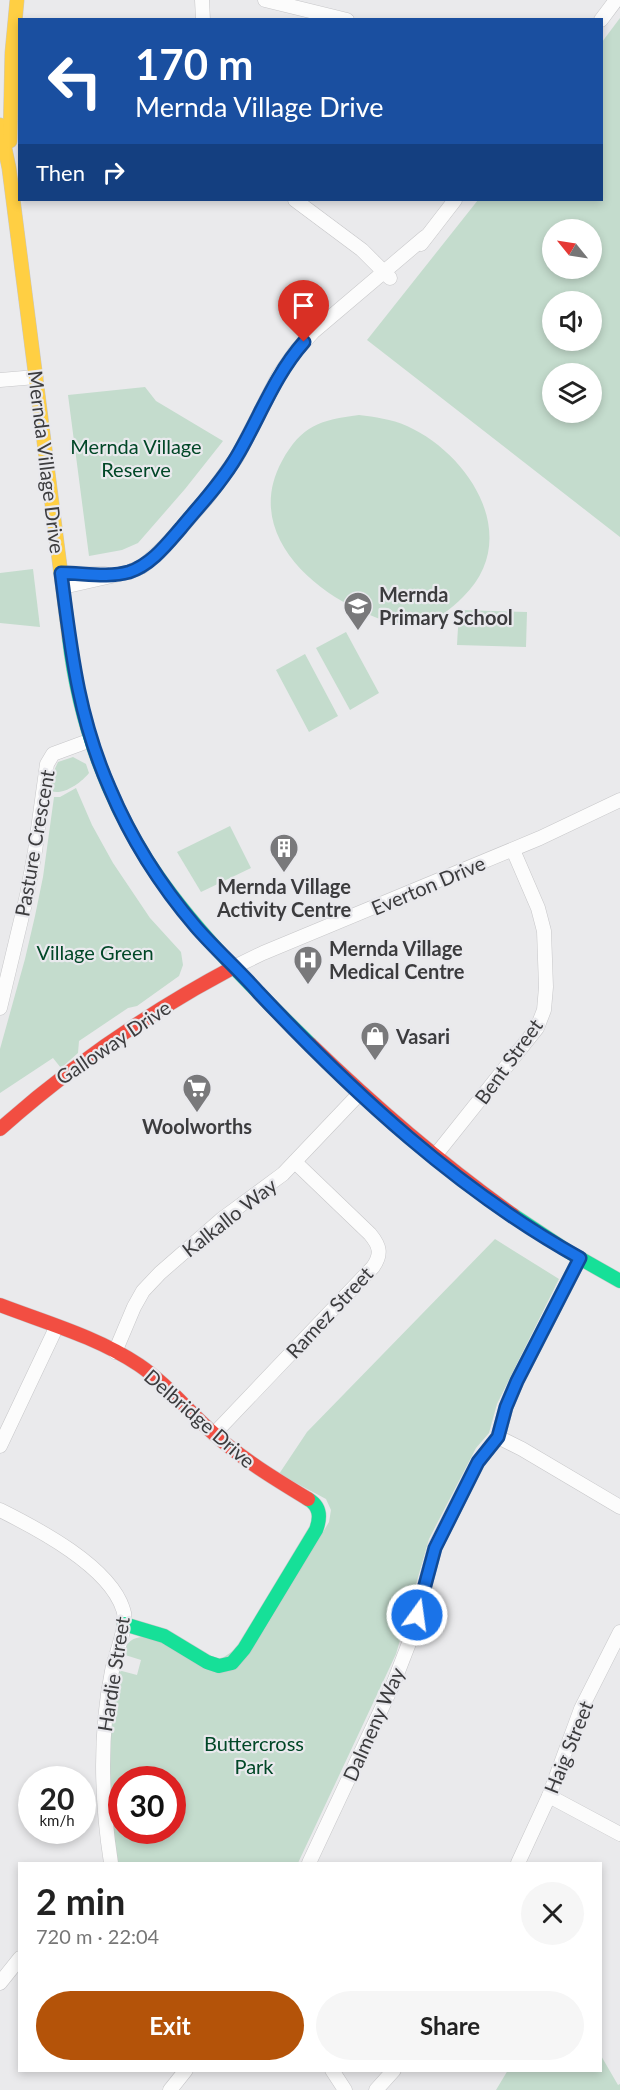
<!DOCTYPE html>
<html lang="en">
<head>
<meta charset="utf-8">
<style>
	body { margin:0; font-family:Lato,sans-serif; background:#f6f6f6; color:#222; height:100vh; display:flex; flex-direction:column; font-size:22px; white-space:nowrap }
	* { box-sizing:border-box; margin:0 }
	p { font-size:20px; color:#767676 }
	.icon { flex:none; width:33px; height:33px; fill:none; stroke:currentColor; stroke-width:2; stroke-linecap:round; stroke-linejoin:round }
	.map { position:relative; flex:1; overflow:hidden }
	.sheet { position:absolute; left:18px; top:1862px; width:584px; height:210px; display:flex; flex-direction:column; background:#fff; border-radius:0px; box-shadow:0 3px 9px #0003 }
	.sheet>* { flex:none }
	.guide { position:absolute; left:18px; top:18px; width:585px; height:183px; border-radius:0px; box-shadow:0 3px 9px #0003; background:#1a4fa0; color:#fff; overflow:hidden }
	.needle { width:39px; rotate:300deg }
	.tools { position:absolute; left:542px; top:219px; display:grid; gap:12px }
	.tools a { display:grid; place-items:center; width:60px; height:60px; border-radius:50%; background:#fff; box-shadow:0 3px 9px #0003; font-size:30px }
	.speed { position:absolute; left:18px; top:1766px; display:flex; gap:12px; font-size:30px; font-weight:700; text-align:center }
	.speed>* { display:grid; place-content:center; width:78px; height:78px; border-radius:50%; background:#fff; box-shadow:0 3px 9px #0003; line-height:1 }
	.speed small { font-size:15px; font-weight:400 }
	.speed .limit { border:9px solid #d22; background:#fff; color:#111 }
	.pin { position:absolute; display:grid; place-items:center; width:51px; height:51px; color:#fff; margin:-62px -26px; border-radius:50% 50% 50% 0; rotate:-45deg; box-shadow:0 0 6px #0007 }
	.pin .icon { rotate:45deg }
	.me { position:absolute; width:66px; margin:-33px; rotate:14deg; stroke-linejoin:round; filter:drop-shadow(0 0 4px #0008) }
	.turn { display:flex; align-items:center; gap:21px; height:126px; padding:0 18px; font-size:27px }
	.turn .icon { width:78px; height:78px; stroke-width:2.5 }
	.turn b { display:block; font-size:42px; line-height:51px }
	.then { display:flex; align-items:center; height:57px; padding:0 18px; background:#0003; gap:12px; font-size:22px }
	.round { display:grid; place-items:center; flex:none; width:63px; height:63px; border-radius:32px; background:#f6f6f6 }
	.head { display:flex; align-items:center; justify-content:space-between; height:102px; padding:0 18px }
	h1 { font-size:36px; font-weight:700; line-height:45px }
	.action { display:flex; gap:12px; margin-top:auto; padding:12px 18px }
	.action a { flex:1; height:69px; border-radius:36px; background:#b45309; color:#fff; font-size:24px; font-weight:700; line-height:69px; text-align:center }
	.action a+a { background:#f6f6f6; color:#222 }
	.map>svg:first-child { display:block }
	.green { fill:#c4dccd; fill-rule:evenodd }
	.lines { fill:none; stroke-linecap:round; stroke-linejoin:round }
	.street-casing { stroke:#c7c7c9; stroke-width:15 }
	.fast-casing { stroke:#c7c7c9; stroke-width:15 }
	.slow-casing { stroke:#c7c7c9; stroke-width:15 }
	.jam-casing { stroke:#c7c7c9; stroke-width:15 }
	.street { stroke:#fcfcfc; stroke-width:14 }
	.fast { stroke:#16e098; stroke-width:14 }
	.slow { stroke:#ffcf43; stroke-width:14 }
	.jam { stroke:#f24e42; stroke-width:14 }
	.route-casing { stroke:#114b97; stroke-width:15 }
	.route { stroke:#1a73e8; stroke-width:10 }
	.labels { text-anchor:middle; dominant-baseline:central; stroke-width:4.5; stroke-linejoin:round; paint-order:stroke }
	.park-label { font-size:20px; fill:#014727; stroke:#e9e9ed }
	.street-label { font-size:20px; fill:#3c3c3e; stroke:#e9e9ed }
	.poi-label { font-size:20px; font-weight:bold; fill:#3c3c3e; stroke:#e9e9ed; text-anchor:start }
</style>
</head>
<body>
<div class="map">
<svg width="620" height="2090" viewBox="0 0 620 2090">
	<rect width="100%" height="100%" fill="#eaeaec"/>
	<g class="green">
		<path d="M620 18V537L367 340 478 200H602V42ZM552 230H591V268H552ZM552 302H591V340H552ZM552 374H591V412H552Z"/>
		<polygon points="145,387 156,401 223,441 185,489 138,543 122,550 89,556 68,395"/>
		<path d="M359 415C375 417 391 419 407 426 471 455 523 539 463 597 451 609 437 620 421 623 399 627 379 620 359 610 303 584 246 527 282 461 302 425 320 420 359 415Z"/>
		<polygon points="33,569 40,627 0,623 0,573"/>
		<polygon points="459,610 527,612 526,647 457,645"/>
		<polygon points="346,632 379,693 350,710 316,648"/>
		<polygon points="305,654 338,716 309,732 276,670"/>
		<path d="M73 757 86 764 89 773C82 782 63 796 51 791L53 773 58 762Z"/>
		<polygon points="76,788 92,825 113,863 150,918 181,952 183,965 179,976 137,1006 128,1008 79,1041 78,1053 61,1068 53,1058 0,1093 0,1049 25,959 35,916 43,877 54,797 60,797"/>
		<polygon points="230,826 251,868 201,892 177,852"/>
		<path d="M495 1239 559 1279 497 1404 489 1433 476 1448 429 1539 396 1654 298 1863H118C113 1826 107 1790 108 1752 109 1725 114 1697 118 1670L137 1675 141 1660 122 1654C136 1614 184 1655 206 1669L264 1630 329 1522 331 1510 326 1499 279 1474 307 1432ZM122 1779H172V1830H122Z"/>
		<polygon points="600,2054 618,2085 620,2084 620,2090 496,2090 508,2070 600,2070"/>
	</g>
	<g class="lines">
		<g class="street-casing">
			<g id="street">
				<polyline points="202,0 203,20"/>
				<polyline points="265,0 347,20"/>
				<polyline points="601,20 616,0"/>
				<polyline points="295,200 362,250 390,278"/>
				<polyline points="421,244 455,200"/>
				<polyline points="0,380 36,377"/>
				<polyline points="61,573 105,574"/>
				<polyline points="63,587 129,572 143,566 167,544 208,497 237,457 279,375 295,352 313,332 425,237"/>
				<polyline points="234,967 263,953 540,838 620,800"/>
				<polyline points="0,1008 27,895 35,851 47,764 53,754 91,740"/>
				<polyline points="434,1157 537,1028 544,1010 546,987 544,931 538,908 513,850"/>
				<polyline points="115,1352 134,1307 143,1291 160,1273 222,1219 283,1174 360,1093"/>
				<path d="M214 1434 373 1267C382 1254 380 1246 370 1234L295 1162"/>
				<polyline points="498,1437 522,1449 620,1507"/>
				<polyline points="0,1446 56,1328"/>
				<path d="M0 1510C38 1529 109 1566 123 1609 129 1624 115 1655 112 1671 99 1736 101 1799 111 1863"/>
				<polyline points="549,1796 620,1834"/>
				<polyline points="309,1863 394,1682 411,1638 435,1547 478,1462 498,1437 506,1407 517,1381 580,1258"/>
				<polyline points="518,1863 549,1796 581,1709 620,1632"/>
				<polyline points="0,1983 20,1958"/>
				<polyline points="332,2070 345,2090"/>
				<polyline points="170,2090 186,2070"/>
				<polyline points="376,2090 394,2070"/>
			</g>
		</g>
		<g class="fast-casing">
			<g id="fast">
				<path d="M69 637C78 716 105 793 147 860 190 927 253 988 310 1044"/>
				<polyline points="513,1215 569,1252 620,1281"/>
				<path d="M124 1624 164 1636 207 1662 219 1666 232 1663 244 1649 316 1530C321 1517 320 1506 308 1499"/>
			</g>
		</g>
		<g class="slow-casing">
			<g id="slow">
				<polyline points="0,125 9,168 69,637"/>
				<polyline points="10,141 12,53 17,0"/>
			</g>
		</g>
		<g class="jam-casing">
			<g id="jam">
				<path d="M310 1044C374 1106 440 1163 513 1215"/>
				<path d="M0 1129C72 1065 149 1012 234 967"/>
				<path d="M0 1305C47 1323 97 1337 139 1365 167 1384 188 1411 213 1433 242 1459 275 1479 308 1499"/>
			</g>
		</g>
		<use href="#street" class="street"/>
		<use href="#fast" class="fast"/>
		<use href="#slow" class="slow"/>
		<use href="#jam" class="jam"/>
	</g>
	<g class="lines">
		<g class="route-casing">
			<path id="route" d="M304 342C274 376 260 417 237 456 222 482 200 505 181 528 167 544 151 565 129 572 108 578 83 573 61 573 71 650 78 717 110 789 131 839 161 886 196 927 216 950 239 970 259 993 353 1093 459 1191 580 1258L517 1381 506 1407 498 1437 478 1462 435 1548 417 1615"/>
		</g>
		<use href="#route" class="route"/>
	</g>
	<defs>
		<g id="school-pin" transform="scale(1.5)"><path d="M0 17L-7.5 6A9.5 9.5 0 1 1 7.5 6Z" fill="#79797b" stroke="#e9e9ed"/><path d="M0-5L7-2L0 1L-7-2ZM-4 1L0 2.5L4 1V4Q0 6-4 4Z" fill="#fff"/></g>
		<g id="building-pin" transform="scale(1.5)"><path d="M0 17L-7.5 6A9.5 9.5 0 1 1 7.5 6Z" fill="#79797b" stroke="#e9e9ed"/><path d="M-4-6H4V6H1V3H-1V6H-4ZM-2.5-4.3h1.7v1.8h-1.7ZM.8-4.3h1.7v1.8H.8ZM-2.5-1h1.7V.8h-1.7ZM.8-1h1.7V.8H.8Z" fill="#fff"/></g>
		<g id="hospital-pin" transform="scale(1.5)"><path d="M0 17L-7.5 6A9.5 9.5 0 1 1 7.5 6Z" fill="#79797b" stroke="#e9e9ed"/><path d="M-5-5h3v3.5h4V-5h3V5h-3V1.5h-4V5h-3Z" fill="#fff"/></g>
		<g id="shop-pin" transform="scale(1.5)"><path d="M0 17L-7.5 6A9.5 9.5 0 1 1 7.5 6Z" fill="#79797b" stroke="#e9e9ed"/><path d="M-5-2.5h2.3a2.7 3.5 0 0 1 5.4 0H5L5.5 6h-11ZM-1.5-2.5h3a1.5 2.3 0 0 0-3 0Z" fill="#fff"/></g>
		<g id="supermarket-pin" transform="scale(1.5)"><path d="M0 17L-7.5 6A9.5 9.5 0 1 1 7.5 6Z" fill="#79797b" stroke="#e9e9ed"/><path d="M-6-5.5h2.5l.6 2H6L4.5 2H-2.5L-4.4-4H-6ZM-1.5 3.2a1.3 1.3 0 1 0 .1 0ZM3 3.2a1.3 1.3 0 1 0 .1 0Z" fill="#fff"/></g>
	</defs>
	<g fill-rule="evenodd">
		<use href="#school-pin" x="358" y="606"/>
		<use href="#building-pin" x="284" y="848"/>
		<use href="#hospital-pin" x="308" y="960"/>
		<use href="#shop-pin" x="375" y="1036"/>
		<use href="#supermarket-pin" x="197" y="1088"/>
	</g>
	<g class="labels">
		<g class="park-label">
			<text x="136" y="446">Mernda Village<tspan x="136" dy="23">Reserve</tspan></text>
			<text x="95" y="952">Village Green</text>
			<text x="254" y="1743">Buttercross<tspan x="254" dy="23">Park</tspan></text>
		</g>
		<g class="street-label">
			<text transform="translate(47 462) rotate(83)">Mernda Village Drive</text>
			<text transform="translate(34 843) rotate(-80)">Pasture Crescent</text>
			<text transform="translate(428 885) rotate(-23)">Everton Drive</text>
			<text transform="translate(113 1042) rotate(-34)">Galloway Drive</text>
			<text transform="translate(508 1061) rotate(-54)">Bent Street</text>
			<text transform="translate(229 1217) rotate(-38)">Kalkallo Way</text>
			<text transform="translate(329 1312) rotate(-47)">Ramez Street</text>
			<text transform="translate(200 1418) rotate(41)">Delbridge Drive</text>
			<text transform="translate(113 1674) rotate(-81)">Hardie Street</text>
			<text transform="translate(373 1724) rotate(-66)">Dalmeny Way</text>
			<text transform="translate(568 1747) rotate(-68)">Haig Street</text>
		</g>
		<g class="poi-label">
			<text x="379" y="594">Mernda<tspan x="379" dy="23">Primary School</tspan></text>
			<text x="284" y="886" text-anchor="middle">Mernda Village<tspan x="284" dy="23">Activity Centre</tspan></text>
			<text x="329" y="948">Mernda Village<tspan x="329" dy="23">Medical Centre</tspan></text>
			<text x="396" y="1036">Vasari</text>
			<text x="197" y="1126" text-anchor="middle">Woolworths</text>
		</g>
	</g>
</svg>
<div class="tools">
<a><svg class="needle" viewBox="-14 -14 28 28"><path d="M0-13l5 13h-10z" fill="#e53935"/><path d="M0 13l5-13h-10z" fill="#767676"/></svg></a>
<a><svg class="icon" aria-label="sound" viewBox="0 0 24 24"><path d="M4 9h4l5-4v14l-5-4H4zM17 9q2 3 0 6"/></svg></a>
<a><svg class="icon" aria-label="layers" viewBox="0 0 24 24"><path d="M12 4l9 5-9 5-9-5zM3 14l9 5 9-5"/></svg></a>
</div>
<div class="speed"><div>20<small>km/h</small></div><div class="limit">30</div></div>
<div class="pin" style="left:304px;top:342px;background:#d93025"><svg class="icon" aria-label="arrive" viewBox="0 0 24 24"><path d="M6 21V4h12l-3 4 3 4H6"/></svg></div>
<svg class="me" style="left:417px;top:1615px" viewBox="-20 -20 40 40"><circle r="17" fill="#1a73e8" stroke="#fff" stroke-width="3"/><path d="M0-11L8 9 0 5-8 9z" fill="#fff"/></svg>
<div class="guide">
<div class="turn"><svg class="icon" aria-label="left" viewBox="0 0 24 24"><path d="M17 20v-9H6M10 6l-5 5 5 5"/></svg><div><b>170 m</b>Mernda Village Drive</div></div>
<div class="then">Then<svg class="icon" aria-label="right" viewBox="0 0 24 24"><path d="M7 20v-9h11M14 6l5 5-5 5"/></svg></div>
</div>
<section class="sheet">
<div class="head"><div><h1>2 min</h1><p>720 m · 22:04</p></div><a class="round"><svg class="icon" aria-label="close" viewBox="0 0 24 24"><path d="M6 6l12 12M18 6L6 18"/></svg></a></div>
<div class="action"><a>Exit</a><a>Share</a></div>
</section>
</div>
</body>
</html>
